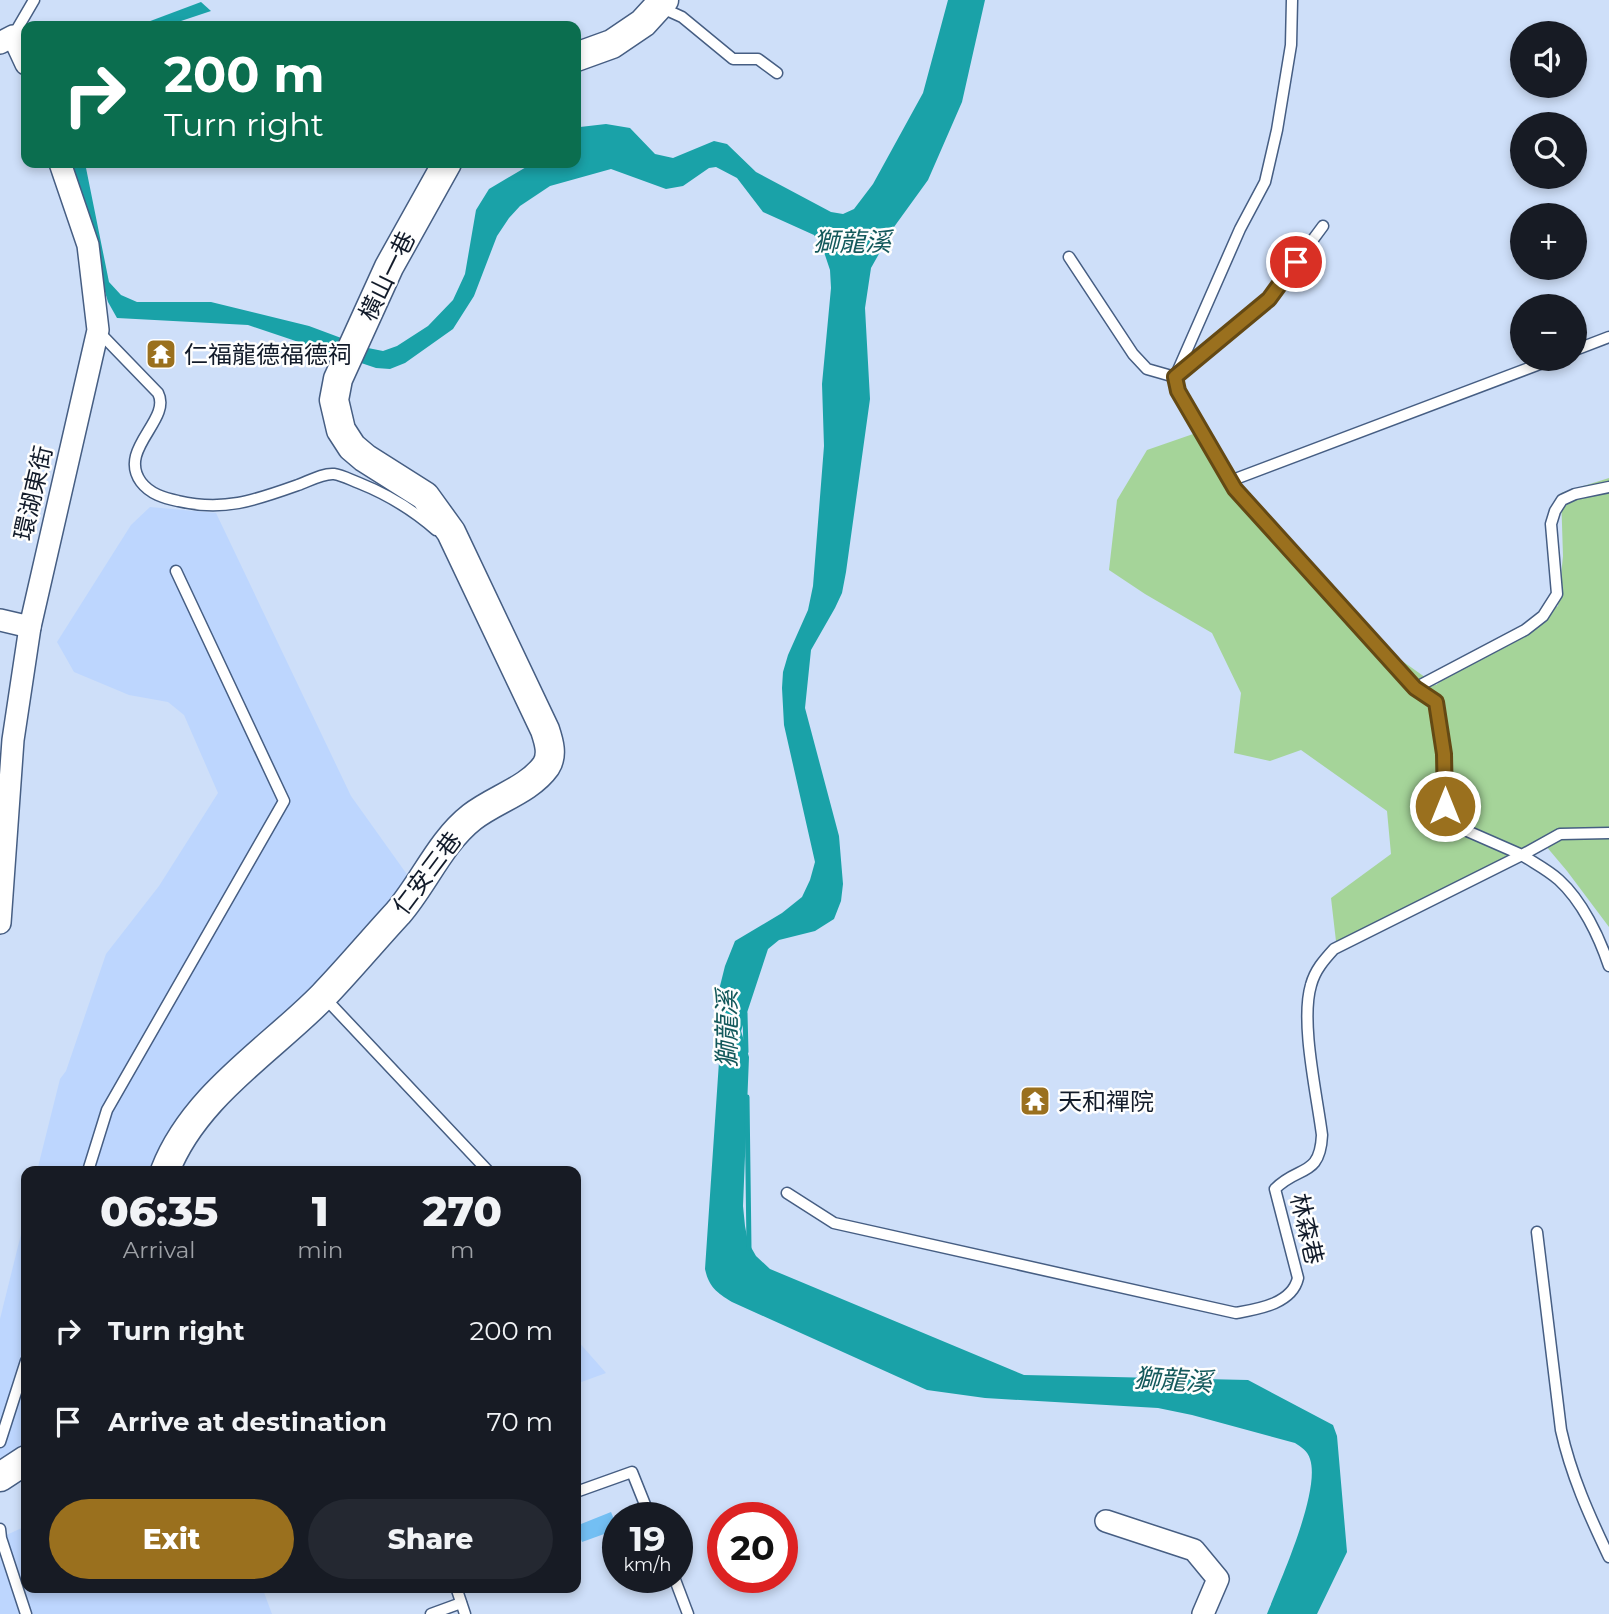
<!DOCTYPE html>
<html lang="en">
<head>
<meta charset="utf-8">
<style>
	body { margin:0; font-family:Montserrat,"Noto Sans TC",sans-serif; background:#242831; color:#f1f3f6; height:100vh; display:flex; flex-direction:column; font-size:26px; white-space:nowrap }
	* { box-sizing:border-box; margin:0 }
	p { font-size:23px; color:#9ea1a6 }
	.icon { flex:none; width:38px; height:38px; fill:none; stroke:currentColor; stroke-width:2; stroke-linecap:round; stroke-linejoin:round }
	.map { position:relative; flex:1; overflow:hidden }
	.side { position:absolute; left:21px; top:1166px; width:560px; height:427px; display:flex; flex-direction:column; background:#171b24; border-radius:14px; box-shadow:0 4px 10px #0003 }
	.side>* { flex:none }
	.guide { position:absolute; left:21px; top:21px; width:560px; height:147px; border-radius:14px; box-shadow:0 4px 10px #0003; background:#0b6e4f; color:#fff; overflow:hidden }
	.controls { position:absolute; left:1510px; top:21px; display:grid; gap:14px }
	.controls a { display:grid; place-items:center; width:77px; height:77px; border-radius:50%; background:#171b24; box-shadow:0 4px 10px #0003; font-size:35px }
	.speed { position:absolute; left:602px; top:1502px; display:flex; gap:14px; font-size:35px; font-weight:700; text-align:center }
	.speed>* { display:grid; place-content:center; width:91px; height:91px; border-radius:50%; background:#171b24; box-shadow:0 4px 10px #0003; line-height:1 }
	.speed small { font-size:18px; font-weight:400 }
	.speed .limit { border:10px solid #d22; background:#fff; color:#111 }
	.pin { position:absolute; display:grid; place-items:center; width:60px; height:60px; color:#fff; margin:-30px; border:4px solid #fff; border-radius:50%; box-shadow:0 2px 7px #0007 }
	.me { position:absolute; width:77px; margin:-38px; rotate:0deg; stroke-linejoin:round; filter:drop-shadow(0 0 5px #0008) }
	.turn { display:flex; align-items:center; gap:24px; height:147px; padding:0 28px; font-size:32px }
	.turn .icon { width:91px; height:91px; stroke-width:2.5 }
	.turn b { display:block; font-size:49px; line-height:60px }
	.eta { display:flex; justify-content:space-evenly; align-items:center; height:119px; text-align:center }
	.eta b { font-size:42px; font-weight:800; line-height:49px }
	.button { display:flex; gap:14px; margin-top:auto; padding:14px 28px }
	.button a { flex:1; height:80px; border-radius:42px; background:#9a701e; color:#fff; font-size:28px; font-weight:800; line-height:80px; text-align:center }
	.button a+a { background:#242831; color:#f1f3f6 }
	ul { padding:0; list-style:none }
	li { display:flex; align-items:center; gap:21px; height:91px; padding:0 28px }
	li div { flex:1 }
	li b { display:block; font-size:26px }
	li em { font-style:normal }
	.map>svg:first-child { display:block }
	.built { fill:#bdd6fe }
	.green { fill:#a5d499 }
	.water { fill:#1aa2a8 }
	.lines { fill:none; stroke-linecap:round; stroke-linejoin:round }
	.stream { stroke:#1aa2a8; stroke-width:5 }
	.building { fill:#73bff3 }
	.lane-casing { stroke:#465e83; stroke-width:13 }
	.street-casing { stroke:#465e83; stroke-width:24 }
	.secondary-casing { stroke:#465e83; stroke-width:31 }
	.lane { stroke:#fff; stroke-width:10 }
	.street { stroke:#fff; stroke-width:21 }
	.secondary { stroke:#fff; stroke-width:28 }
	.route-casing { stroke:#644914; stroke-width:18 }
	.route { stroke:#9a701e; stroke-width:12 }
	.labels { text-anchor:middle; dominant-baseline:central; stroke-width:5; stroke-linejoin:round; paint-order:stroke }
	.street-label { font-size:24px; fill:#121b2a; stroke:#fefefe }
	.poi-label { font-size:24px; fill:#121b2a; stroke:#fefefe; text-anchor:start }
	.water-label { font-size:26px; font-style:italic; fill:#14595c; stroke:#fefefe }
</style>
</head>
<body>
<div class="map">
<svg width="1609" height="1614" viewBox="0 0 1609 1614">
	<rect width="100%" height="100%" fill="#cedff9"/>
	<g class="built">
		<polygon points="150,507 216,513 351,796 411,880 154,1171 37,1171 60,1079 66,1071 106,954 159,886 218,793 184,715 168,702 129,695 74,672 57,642 131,525"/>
		<polygon points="26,1214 26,1451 0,1458 0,1319"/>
		<polygon points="576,1339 606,1373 576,1384"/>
		<polygon points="26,1526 26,1587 262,1587 272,1614 0,1614 0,1538"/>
	</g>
	<polygon class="green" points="1196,433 1272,533 1353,626 1436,685 1495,640 1558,606 1563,556 1561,493 1609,478 1609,927 1567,871 1540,839 1476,880 1337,950 1331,898 1391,854 1387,811 1301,750 1270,761 1234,753 1241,693 1212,633 1145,594 1109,570 1117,500 1147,450"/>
	<g class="water">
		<path d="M948 0H985L962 102 928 180 894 227 871 268 865 308 870 399 846 572 842 593 835 608 811 650 805 708 839 836 843 884 841 901 834 919 815 931 779 940 768 949 741 1031 749 1057 743 1206 745 1226 748 1242 756 1256 770 1269 1024 1375 1248 1380 1333 1425 1337 1436 1347 1552 1317 1614H1267C1280 1581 1321 1491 1310 1459 1308 1451 1301 1447 1295 1443L1192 1415 1158 1408 985 1398 927 1390 732 1302C716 1292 709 1287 705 1269L721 1032 719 990 725 966 735 941 782 913 802 897 810 880 815 862 784 725 782 688 783 672 788 655 808 610 813 586 824 446 822 384 831 288 830 270 823 249 814 235 763 212 737 178 716 167 709 168 683 186 666 189 611 169 550 186 520 206 509 218 497 236 474 296 453 329 405 363 390 369 376 368 248 325 117 318 108 302 67 163H85L109 282 121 295 137 302H211L309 326 368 348 383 351 397 346 428 326 453 300 465 274 476 210 489 189 533 163H576V131L580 127 606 124 630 128 655 154 673 158 714 141 727 144 756 172 831 212 843 214 854 209 873 184 923 93Z"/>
		<polygon points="201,2 211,11 166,26 137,26"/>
	</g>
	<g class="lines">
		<g class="stream">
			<polyline points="745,1013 746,1052"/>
			<polyline points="747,1097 749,1248"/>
		</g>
	</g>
	<polygon class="building" points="611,1512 618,1529 582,1542 576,1526"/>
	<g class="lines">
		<g class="lane-casing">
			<g id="lane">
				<polyline points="1292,0 1291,45 1277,130 1265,182 1240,229 1175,377 1178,391 1235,489 1415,688 1435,702 1444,754 1445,806 1458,827 1522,855 1560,834 1609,833"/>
				<polyline points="660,7 682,17 733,59 758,59 777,73"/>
				<polyline points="13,36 34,0"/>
				<polyline points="1069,257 1133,354 1147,369 1175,377 1269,299 1323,226"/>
				<path d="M98 331 158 393C172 420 117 449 141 482 150 494 164 498 178 501 224 512 256 500 298 485 309 481 323 473 334 474 342 475 351 480 359 483 389 495 412 509 436 530"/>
				<polyline points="1575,350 1609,337"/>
				<polyline points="1230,481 1553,359"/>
				<polyline points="1415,688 1525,630 1543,616 1557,594 1551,524 1555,511 1562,500 1575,494 1609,487"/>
				<polyline points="325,998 488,1171"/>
				<polyline points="88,1171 107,1110 284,801 176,571"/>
				<path d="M787 1193 834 1223 1236 1313C1258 1309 1292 1304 1298 1278L1275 1189C1298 1165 1320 1178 1322 1135 1317 1095 1300 1022 1311 985 1315 970 1324 960 1334 949L1522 855C1534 863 1548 870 1559 880 1582 901 1599 936 1609 966"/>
				<path d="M1537 1232 1561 1430C1571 1475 1589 1515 1609 1557"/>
				<polyline points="0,1442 26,1361"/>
				<polyline points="576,1492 632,1472 650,1517"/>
				<polyline points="0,1529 1,1538 26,1614"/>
				<polyline points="674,1577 688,1614"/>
				<polyline points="456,1587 465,1614"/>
				<polyline points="431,1614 461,1603"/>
			</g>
		</g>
		<g class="street-casing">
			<g id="street">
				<polyline points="0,43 13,36 26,64"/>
				<polyline points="0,620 30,627"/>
				<polyline points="0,923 13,740 30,627 98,330 88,245 60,163"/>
				<polyline points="1106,1521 1194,1550 1218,1579 1203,1614"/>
			</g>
		</g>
		<g class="secondary-casing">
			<g id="secondary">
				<polyline points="576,57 612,44 643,23 664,0"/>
				<path d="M165 1171C194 1096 269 1051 323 996 349 969 373 940 398 913 424 883 440 842 472 817 495 799 529 790 546 766 553 755 549 742 545 730L451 532 425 496 365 458 352 447 341 430 334 400 338 379 389 267 447 163"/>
				<polyline points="0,1477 26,1460"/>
			</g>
		</g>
		<use href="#lane" class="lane"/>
		<use href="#street" class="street"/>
		<use href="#secondary" class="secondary"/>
	</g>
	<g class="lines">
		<g class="route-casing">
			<polyline id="route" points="1296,262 1269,299 1175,377 1178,391 1235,489 1415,688 1436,702 1444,754 1445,806"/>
		</g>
		<use href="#route" class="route"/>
	</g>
	<defs>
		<g id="temple-square" transform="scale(1.575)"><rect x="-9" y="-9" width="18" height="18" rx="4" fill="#9a701e" stroke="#fefefe"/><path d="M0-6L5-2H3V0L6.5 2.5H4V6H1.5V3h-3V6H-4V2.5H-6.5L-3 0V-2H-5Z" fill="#fff"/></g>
	</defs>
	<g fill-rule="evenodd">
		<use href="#temple-square" x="161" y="354"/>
		<use href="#temple-square" x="1035" y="1101"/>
	</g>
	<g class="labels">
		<g class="street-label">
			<text transform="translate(387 276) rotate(-64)">橫山一巷</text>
			<text transform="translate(33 493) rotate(-77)">環湖東街</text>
			<text transform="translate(427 873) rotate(-53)">仁安三巷</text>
			<text transform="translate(1307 1229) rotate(77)">林森巷</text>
		</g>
		<g class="poi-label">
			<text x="184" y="354">仁福龍德福德祠</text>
			<text x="1058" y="1101">天和禪院</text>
		</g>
		<g class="water-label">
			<text x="852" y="242">獅龍溪</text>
			<text transform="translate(727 1029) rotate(-90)">獅龍溪</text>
			<text transform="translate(1173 1380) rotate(3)">獅龍溪</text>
		</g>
	</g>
</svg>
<div class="controls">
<a><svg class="icon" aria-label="sound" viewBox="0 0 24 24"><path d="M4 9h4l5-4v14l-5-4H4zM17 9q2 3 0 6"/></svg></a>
<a><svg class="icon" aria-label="search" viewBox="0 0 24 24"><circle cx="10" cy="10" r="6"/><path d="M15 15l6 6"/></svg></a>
<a>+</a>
<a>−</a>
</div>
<div class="speed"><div>19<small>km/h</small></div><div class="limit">20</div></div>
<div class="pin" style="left:1296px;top:262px;background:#d93025"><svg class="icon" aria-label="arrive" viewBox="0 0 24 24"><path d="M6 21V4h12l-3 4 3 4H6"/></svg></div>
<svg class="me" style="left:1445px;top:806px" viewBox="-20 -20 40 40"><circle r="17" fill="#9a701e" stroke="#fff" stroke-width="3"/><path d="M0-11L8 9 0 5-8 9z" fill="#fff"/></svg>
<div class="guide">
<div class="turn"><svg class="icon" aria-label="right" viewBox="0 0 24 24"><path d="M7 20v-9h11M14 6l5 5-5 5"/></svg><div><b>200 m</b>Turn right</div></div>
</div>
<section class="side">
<div class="eta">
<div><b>06:35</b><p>Arrival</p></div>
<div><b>1</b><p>min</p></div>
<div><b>270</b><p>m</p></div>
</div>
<ul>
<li><svg class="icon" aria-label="right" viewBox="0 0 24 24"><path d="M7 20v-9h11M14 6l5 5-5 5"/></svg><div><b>Turn right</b></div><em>200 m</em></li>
<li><svg class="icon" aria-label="arrive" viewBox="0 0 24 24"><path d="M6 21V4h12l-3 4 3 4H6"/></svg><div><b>Arrive at destination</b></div><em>70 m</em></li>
</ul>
<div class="button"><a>Exit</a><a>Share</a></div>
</section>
</div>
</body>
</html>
